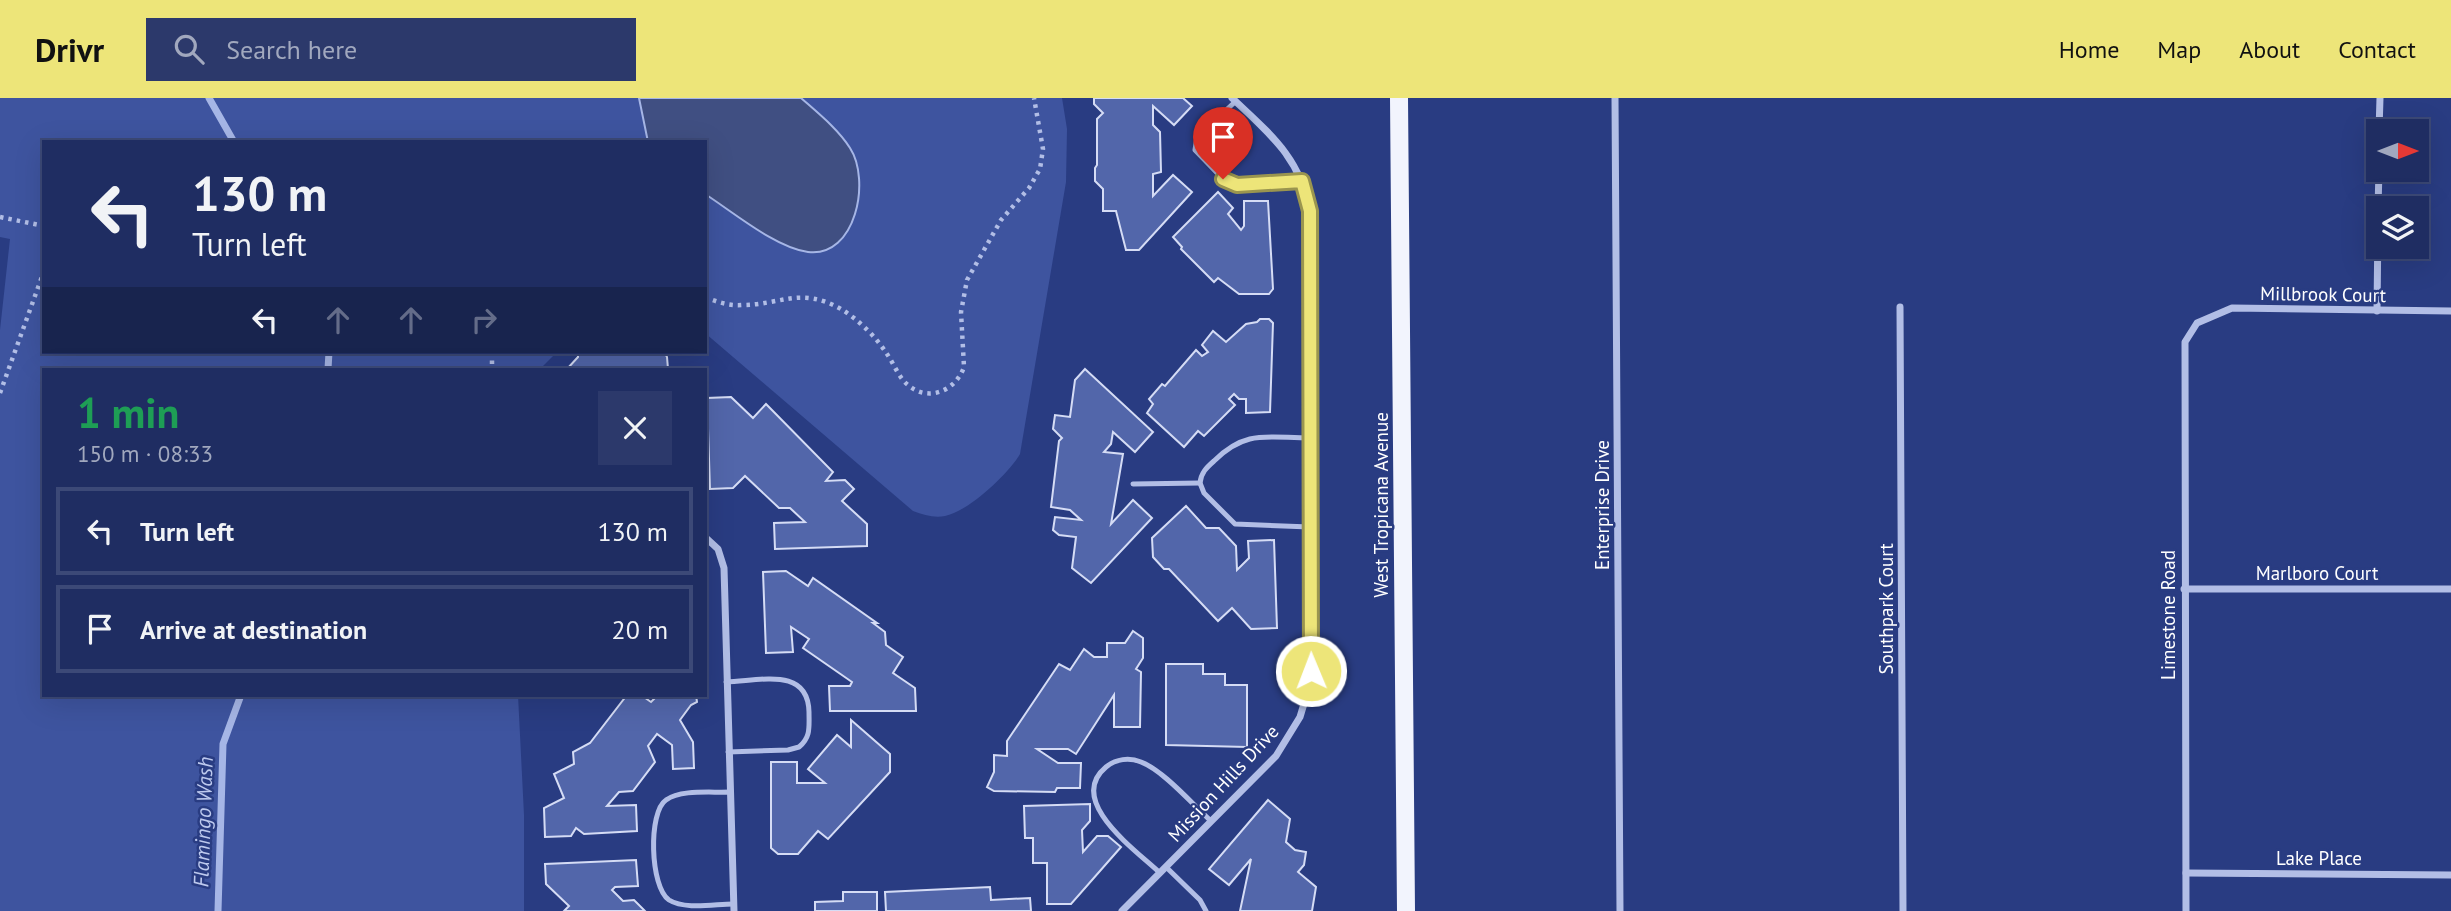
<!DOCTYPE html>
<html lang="en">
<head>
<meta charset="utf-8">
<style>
	body { margin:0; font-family:"PT Sans",sans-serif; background:#2c396b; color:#f1f3f6; height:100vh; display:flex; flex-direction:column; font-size:26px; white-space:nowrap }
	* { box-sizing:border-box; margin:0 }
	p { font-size:23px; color:#a1a8be }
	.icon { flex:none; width:38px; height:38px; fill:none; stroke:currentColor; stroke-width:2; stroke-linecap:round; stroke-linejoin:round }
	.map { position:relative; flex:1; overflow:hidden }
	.details { position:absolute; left:42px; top:270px; width:665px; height:329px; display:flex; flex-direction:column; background:#1f2d62; border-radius:0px; box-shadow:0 7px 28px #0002,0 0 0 2px #3c4977 }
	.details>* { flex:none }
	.banner { position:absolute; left:42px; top:42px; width:665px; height:214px; border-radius:0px; box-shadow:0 7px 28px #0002,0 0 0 2px #3c4977; background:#1f2d62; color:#f1f3f6; overflow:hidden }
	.needle { width:46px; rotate:90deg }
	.fabs { position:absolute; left:2366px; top:21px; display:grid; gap:14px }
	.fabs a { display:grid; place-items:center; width:63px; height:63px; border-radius:0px; background:#1f2d62; box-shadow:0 7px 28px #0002,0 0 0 2px #3c4977; font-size:35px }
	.pin { position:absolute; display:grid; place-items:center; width:60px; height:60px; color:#fff; margin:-72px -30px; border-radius:50% 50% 50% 0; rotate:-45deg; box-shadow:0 0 7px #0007 }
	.pin .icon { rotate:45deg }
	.me { position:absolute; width:77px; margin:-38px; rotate:359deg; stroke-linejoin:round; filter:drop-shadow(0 0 5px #0008) }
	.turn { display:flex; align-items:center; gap:24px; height:147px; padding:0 35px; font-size:32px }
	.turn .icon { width:91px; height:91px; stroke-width:2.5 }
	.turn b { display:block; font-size:49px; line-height:60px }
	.lanes { display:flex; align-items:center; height:66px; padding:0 35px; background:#0003; justify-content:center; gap:35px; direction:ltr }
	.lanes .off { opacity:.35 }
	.round { display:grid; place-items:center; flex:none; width:74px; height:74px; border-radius:0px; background:#2c396b }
	.head { display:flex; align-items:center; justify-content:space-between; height:119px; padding:0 35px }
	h1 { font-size:42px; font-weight:800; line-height:52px; color:#1e9e55 }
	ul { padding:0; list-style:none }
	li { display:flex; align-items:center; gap:21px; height:88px; margin:0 14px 10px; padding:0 21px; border:4px solid #3c4977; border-radius:0px }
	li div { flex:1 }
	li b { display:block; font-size:26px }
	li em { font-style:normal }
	header { display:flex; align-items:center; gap:42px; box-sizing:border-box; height:98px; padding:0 35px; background:#ede579; color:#111 }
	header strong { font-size:33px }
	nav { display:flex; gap:38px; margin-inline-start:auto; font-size:24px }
	.search { width:490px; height:63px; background:#2c396b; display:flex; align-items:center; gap:18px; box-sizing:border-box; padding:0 24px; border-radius:0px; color:#a1a8be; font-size:26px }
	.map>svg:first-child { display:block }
	.green { fill:#3e549f }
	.water { fill:#404f82; stroke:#a6b6e6; stroke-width:2 }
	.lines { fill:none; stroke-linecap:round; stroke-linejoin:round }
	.stream { stroke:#a6b6e6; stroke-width:7 }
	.building { fill:#5266aa; stroke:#d5dcf5; stroke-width:2 }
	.path { stroke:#b2bee6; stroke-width:4.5; stroke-dasharray:3.5 5; stroke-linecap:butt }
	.lane { stroke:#b2bee6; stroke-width:5 }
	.street { stroke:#b2bee6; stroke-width:7 }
	.primary { stroke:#f2f4fd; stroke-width:18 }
	.route-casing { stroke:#9a954f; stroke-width:18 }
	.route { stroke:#ede579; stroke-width:12 }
	.labels { text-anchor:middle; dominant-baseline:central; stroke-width:5; stroke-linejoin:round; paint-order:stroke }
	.street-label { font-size:19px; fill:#fff; stroke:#293c82 }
	.water-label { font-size:21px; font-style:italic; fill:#bdc9ee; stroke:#293c82 }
</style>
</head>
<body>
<header>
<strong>Drivr</strong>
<div class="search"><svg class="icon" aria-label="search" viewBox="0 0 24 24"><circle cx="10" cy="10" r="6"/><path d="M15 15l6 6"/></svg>Search here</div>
<nav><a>Home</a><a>Map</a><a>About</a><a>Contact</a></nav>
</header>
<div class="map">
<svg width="2451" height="813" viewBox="0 0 2451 813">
	<rect width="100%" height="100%" fill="#293c82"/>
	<path class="green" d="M0 0H1062L1067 31 1066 84 1020 356C1008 376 969 413 945 418 934 420 924 417 913 413L705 235V44H44V254H557L540 271H44V597H518L524 717V813H0V232L10 141 0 139Z"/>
	<path class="water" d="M639 0H801C818 15 838 31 850 50 871 82 856 160 808 154 776 150 733 114 705 96V44H648Z"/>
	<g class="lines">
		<g class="stream">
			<polyline points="209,0 234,44"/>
			<polyline points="328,271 329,254"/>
			<polyline points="218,813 223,646 241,597"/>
		</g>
	</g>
	<g class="building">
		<polygon points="1094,0 1183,0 1192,8 1174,27 1153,8 1153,27 1160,34 1161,74 1153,76 1153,98 1173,77 1192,94 1139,152 1126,152 1116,113 1103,113 1103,91 1095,83 1095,70 1097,67 1097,21 1103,15 1094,6"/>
		<polygon points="1218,94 1233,110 1228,116 1241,132 1244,128 1244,103 1268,103 1273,191 1269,196 1239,196 1218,180 1214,184 1181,151 1182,149 1173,139"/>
		<polygon points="1260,221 1269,221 1273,225 1270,314 1246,315 1246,301 1239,301 1234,296 1229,301 1235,307 1204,338 1198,333 1184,349 1147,315 1153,306 1149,301 1162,286 1165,288 1196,252 1202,258 1208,254 1202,247 1213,233 1226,244 1246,226 1257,224"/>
		<polygon points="578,254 664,254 667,259 668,271 567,271 578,259"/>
		<polygon points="1085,271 1153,334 1135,354 1113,334 1111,346 1104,354 1123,356 1111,426 1133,402 1152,420 1091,485 1072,470 1076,439 1059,437 1053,432 1055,419 1081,422 1070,412 1051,409 1059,343 1062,340 1053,331 1055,317 1070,319 1075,282"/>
		<polygon points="731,299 753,320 766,306 833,374 826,383 845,382 854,391 842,403 867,426 867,448 775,451 774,425 805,424 790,410 779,410 745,378 733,390 710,391 707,300"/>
		<polygon points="1186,408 1206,430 1219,430 1236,448 1237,472 1249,460 1248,443 1274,442 1277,530 1251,531 1232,510 1218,523 1169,471 1164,471 1153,459 1152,440"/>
		<polygon points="786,473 808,488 813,480 877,525 873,525 885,534 886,547 903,559 893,575 915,590 916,613 830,613 829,588 850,588 852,584 803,550 809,541 791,529 793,554 766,555 763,474"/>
		<polygon points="1133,533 1143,540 1143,560 1136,571 1141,574 1140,629 1114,629 1114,597 1076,656 1068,651 1037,651 1058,665 1081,665 1080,690 1057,690 1055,694 994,693 987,689 994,674 994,657 1007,658 1007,643 1059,566 1070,572 1084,551 1094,559 1107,559 1107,545 1125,545"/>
		<polygon points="1166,566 1203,566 1203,576 1225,576 1225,587 1247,587 1247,649 1166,647"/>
		<polygon points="627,597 641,597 651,604 658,597 696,597 697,604 691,607 680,622 693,644 694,670 673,671 672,647 657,636 648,648 655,664 633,693 619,694 607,708 636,707 637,733 584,736 576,730 571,738 545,739 544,710 564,700 554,676 574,666 573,654 590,645"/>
		<polygon points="851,622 890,656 890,674 828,741 818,733 798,756 778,756 771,750 771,664 797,664 797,685 825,685 808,671 837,637 851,649"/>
		<polygon points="1268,702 1290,721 1286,744 1295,752 1306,754 1304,767 1298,774 1316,789 1312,813 1240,813 1251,761 1229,787 1209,771"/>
		<polygon points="1090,706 1090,723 1082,732 1083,754 1097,738 1108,738 1121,749 1071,806 1047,806 1047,765 1033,765 1033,740 1025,740 1024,708"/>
		<polygon points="636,762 638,788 615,789 612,792 623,803 634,802 645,813 564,813 569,808 546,786 545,766"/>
		<polygon points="990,789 991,802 1030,800 1031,813 886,813 885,794"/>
		<polygon points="843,794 877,794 877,813 815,813 815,804 843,803"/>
	</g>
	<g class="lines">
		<g class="path">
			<polyline points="0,119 44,128"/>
			<path d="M705 199C717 204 729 208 742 207 781 207 800 188 841 211 859 222 876 239 887 256 894 266 899 280 908 287 929 305 956 292 964 269L961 214 967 182 1001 122 1029 90 1040 71 1043 51 1034 0"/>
			<polyline points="492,254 492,271"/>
			<polyline points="0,295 44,173"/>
		</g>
		<g class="lane">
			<polyline points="1236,3 1197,39 1195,52 1223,81 1232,86 1302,83"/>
			<polyline points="1133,386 1200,385"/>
			<path d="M1310 429 1235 426 1204 395 1200 385C1201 375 1206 370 1214 363 1246 331 1268 340 1310 340"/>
			<path d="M726 584C760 583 808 568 809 614 809 629 811 639 799 649L788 652 728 654"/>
			<path d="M730 694C712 695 681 691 666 702 648 714 650 789 669 802 685 812 715 806 733 806"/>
			<polyline points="1166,769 1200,802 1206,813"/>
			<path d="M1160 775C1137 753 1065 703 1106 669 1116 661 1129 659 1141 664 1164 673 1192 706 1211 723"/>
		</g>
		<g class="street">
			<polyline points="1615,0 1620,813"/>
			<polyline points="2379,33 2380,0"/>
			<polyline points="2378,110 2379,72"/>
			<polyline points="1900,209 1903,813"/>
			<polyline points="2377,213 2378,125"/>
			<polyline points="705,439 718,451 724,470 734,813"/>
			<polyline points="2184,491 2451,491"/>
			<polyline points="2186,775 2451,777"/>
			<path d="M1122 813 1276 658 1300 619 1309 589 1310 113C1300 59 1270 36 1232 0"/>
			<polyline points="2186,813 2185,244 2197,225 2232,210 2451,213"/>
		</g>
		<polyline class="primary" points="1399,0 1406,813"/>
	</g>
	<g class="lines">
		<g class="route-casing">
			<polyline id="route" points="1223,81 1237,87 1302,83 1310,113 1311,573"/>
		</g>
		<use href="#route" class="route"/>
	</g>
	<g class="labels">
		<g class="street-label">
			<text transform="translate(2323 196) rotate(1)">Millbrook Court</text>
			<text transform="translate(1381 407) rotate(-90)">West Tropicana Avenue</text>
			<text transform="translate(1602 407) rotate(-90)">Enterprise Drive</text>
			<text x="2317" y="475">Marlboro Court</text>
			<text transform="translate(1886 511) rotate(-90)">Southpark Court</text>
			<text transform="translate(2168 517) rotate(-90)">Limestone Road</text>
			<text transform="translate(1223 685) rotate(-47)">Mission Hills Drive</text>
			<text x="2319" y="760">Lake Place</text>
		</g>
		<g class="water-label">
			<text transform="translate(203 724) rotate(-88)">Flamingo Wash</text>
		</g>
	</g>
</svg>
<div class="fabs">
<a><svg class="needle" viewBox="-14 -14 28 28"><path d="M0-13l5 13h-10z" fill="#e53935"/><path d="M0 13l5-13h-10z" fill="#a1a8be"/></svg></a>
<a><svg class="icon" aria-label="layers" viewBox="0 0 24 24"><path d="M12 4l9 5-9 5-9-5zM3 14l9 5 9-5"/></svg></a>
</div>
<div class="pin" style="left:1223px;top:81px;background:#d93025"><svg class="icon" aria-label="arrive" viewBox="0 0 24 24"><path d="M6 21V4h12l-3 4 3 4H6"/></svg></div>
<svg class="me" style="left:1311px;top:573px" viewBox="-20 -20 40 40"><circle r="17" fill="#ede579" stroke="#fff" stroke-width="3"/><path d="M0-11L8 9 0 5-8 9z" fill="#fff"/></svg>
<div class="banner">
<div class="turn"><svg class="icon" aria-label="left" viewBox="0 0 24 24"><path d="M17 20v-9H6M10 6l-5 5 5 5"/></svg><div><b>130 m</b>Turn left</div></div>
<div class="lanes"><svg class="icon" aria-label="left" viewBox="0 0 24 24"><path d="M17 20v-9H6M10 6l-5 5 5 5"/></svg><svg class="icon off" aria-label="ahead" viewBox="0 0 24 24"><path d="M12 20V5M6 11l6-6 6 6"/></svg><svg class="icon off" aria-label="ahead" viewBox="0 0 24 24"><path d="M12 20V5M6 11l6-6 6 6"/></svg><svg class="icon off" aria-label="right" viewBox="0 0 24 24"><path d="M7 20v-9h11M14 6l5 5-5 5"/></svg></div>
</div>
<section class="details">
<div class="head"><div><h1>1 min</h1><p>150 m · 08:33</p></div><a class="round"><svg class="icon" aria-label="close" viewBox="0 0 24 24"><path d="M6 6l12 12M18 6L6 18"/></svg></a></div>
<ul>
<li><svg class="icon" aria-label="left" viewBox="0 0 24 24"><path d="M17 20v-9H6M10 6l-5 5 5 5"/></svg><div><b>Turn left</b></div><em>130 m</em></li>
<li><svg class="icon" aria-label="arrive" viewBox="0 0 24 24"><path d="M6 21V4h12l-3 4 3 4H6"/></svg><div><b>Arrive at destination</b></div><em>20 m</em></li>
</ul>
</section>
</div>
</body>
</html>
